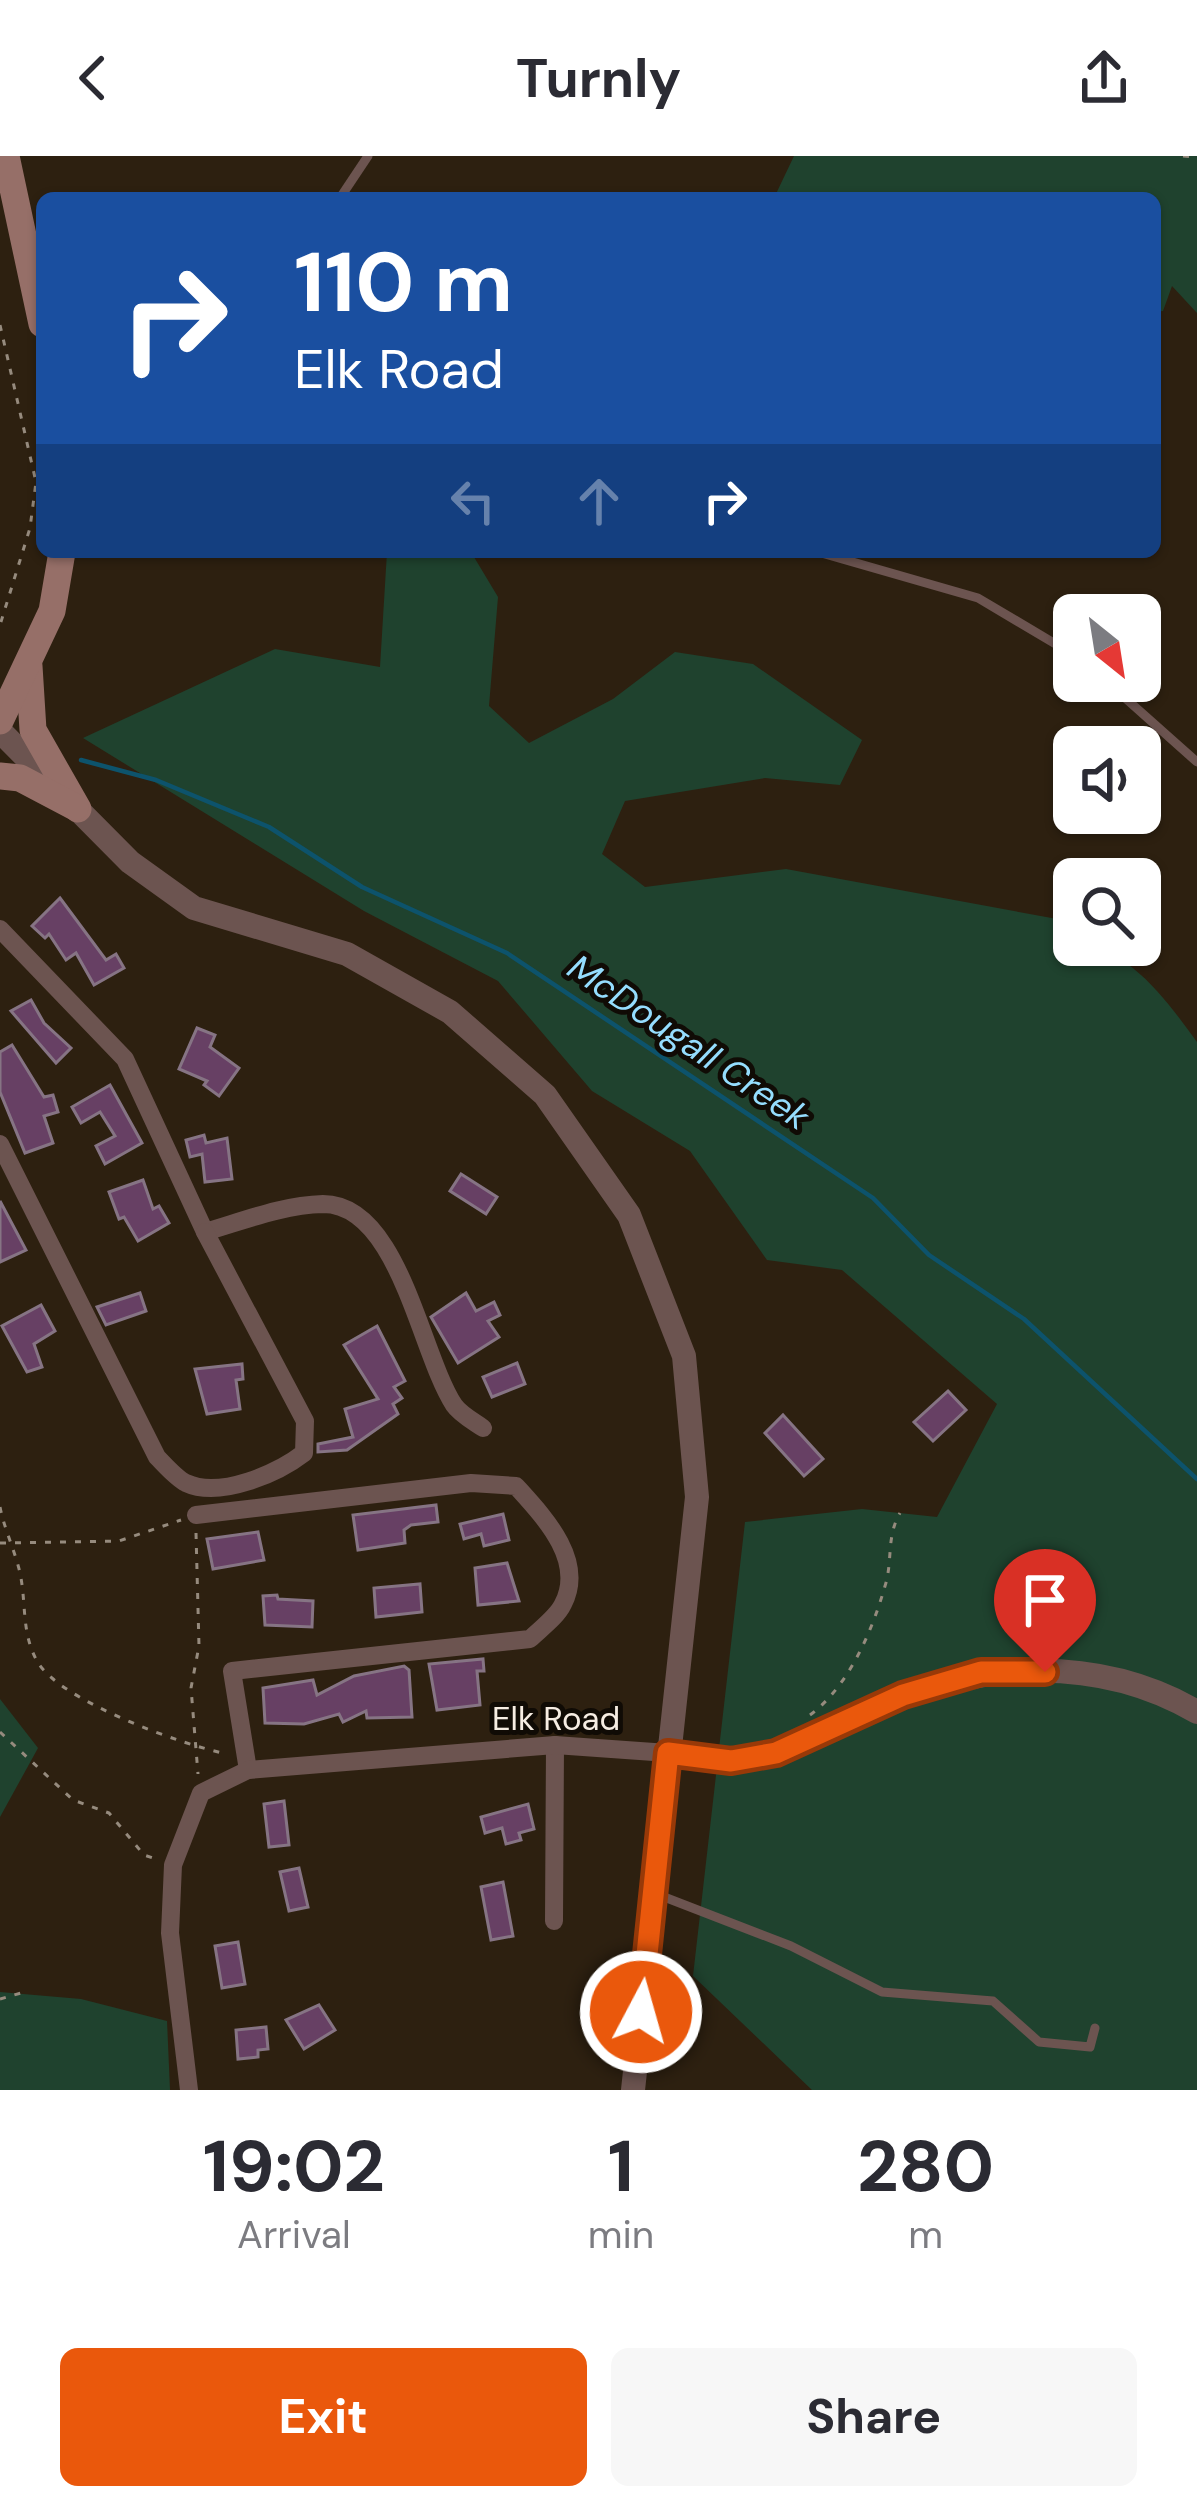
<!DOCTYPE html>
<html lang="en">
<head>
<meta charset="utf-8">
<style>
	body { margin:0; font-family:"DM Sans",sans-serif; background:#f7f7f7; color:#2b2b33; height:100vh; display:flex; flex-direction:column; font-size:45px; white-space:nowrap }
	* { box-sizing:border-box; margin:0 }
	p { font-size:39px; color:#7c7c81 }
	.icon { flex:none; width:66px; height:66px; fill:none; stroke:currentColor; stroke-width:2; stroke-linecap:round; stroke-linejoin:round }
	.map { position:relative; height:1934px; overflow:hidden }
	.drawer { display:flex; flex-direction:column; background:#fff; flex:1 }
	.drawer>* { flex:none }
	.guide { position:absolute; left:36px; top:36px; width:1125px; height:366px; border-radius:18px; box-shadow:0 3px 9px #0004; background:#1a4fa0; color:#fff; overflow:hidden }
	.needle { width:78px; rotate:150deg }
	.controls { position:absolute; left:1053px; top:438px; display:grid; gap:24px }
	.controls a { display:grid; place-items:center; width:108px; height:108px; border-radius:18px; background:#fff; box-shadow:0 3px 9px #0004; font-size:60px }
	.pin { position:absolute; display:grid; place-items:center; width:102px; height:102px; color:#fff; margin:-123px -51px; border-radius:50% 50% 50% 0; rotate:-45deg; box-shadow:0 0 12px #0007 }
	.pin .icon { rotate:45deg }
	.me { position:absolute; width:132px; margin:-66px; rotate:6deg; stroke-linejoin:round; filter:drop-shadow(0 0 9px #0008) }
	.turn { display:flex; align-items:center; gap:42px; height:252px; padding:0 60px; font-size:54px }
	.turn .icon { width:156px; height:156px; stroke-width:2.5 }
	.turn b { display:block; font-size:84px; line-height:102px }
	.lanes { display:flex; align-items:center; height:114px; padding:0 60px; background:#0003; justify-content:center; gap:60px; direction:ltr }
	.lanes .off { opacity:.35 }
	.eta { display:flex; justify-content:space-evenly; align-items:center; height:204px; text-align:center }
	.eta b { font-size:72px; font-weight:700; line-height:84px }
	.button { display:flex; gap:24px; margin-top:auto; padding:24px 60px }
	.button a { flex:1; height:138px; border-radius:18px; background:#ea580c; color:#fff; font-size:48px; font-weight:700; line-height:138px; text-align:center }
	.button a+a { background:#f7f7f7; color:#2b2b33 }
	header { display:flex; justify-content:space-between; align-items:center; height:156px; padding:0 60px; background:#fff; font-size:54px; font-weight:700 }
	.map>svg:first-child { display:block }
	.green { fill:#1f422e }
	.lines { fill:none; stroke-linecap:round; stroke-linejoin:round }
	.stream { stroke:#0d536c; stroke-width:4.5 }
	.building { fill:#674064; stroke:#867484; stroke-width:3 }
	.path { stroke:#968b7e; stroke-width:3; stroke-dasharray:6 9; stroke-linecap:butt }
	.service { stroke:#6c5450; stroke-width:9 }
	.minor { stroke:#6c5450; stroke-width:18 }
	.tertiary { stroke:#6c5450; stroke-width:24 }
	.secondary { stroke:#966f68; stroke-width:27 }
	.route-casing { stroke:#983908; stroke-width:30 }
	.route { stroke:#ea580c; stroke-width:21 }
	.labels { text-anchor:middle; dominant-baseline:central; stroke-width:10; stroke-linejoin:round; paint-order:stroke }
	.street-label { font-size:33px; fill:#f6ede3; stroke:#100b05 }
	.water-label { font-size:36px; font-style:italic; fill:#95ddfe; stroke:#100b05 }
</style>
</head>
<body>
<header><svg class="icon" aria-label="back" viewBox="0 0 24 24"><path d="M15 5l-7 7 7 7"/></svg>Turnly<svg class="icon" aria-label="share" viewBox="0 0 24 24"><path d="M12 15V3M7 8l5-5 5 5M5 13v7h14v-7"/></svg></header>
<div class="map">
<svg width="1197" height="1934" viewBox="0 0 1197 1934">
	<rect width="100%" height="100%" fill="#2d2010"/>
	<g class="green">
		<polygon points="794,0 1197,0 1197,157 1172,130 1163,155 1155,156 1155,42 774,42"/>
		<path d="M387 396H471L498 441 489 550 529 587 613 543 675 496 753 508 862 584 840 629 765 622 625 645 602 698 645 731 786 713 1068 765 1074 770V789C1128 789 1167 845 1197 886V1934H812L693 1820 745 1366 862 1353 937 1361 997 1248 842 1114 767 1104 690 995 592 935 498 825 364 755 83 582 275 493 380 511Z"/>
		<polygon points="0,1543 38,1592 0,1661"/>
		<polygon points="0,1836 81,1843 167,1865 170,1934 0,1934"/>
	</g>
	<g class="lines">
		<polyline class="stream" points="81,604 156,624 269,671 362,731 507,797 873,1042 929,1099 1024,1163 1197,1323"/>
	</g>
	<g class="building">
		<polygon points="60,742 106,804 116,798 124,812 94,829 76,797 66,804 49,778 45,782 32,770"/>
		<polygon points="31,844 44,867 71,892 56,907 11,855"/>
		<polygon points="197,872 215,879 210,891 239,912 219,940 204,929 207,925 179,913"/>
		<polygon points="12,889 44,941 53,939 58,956 44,960 53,987 25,997 0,936 0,896"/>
		<polygon points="110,929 142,987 105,1008 96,990 115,980 100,956 81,967 72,951"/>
		<polygon points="204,979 206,987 227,982 232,1023 205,1026 202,998 190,1001 186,984"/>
		<polygon points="461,1018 497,1041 486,1058 450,1035"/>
		<polygon points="143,1024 153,1053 159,1050 169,1067 138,1085 124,1061 119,1063 109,1036"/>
		<polygon points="0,1045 26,1094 0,1106"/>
		<polygon points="140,1137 146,1155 106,1169 97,1151"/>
		<polygon points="466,1137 476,1155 494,1146 500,1159 488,1165 499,1181 458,1207 431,1161"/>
		<polygon points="41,1149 55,1175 34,1188 42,1211 27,1216 2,1170"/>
		<polygon points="377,1170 405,1225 394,1231 402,1242 393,1248 398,1258 347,1294 318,1296 318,1288 353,1281 345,1253 378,1243 344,1189"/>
		<polygon points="517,1207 525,1228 492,1241 483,1221"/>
		<polygon points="242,1208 243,1223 236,1224 240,1253 207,1258 195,1213"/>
		<polygon points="948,1235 966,1254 933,1285 914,1266"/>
		<polygon points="783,1259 823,1303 804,1320 765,1277"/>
		<polygon points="436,1349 438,1366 411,1369 404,1374 405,1387 358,1394 353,1359"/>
		<polygon points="503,1358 509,1384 484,1390 481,1378 464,1383 460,1368"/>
		<polygon points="258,1376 264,1404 213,1413 207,1383"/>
		<polygon points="507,1407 519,1445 478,1449 475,1412"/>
		<polygon points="420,1428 422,1456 376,1461 374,1432"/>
		<polygon points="277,1439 278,1443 313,1445 312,1471 265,1469 263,1440"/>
		<polygon points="483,1503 484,1515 477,1515 480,1549 437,1554 429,1508"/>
		<polygon points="404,1510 409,1514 412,1561 367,1562 366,1555 343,1566 339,1558 304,1568 265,1567 263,1532 313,1524 317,1539 354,1520"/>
		<polygon points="284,1645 289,1689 269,1691 264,1648"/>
		<polygon points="528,1648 534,1673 519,1677 521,1684 506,1688 502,1672 485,1677 481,1661"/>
		<polygon points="299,1712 308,1751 289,1755 280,1716"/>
		<polygon points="503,1726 513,1780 491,1784 481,1731"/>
		<polygon points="238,1786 245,1828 222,1832 215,1790"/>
		<polygon points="319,1849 335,1874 304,1893 286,1864"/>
		<polygon points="266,1871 268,1893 258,1894 258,1901 238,1903 236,1874"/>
	</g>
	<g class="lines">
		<g class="path">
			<polyline points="1183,0 1197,1"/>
			<polyline points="0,169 36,326 30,372 0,469"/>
			<path d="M0 1351C5 1376 17 1399 21 1422 26 1451 22 1478 37 1505 58 1544 182 1589 227 1598"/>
			<polyline points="196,1377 199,1490 191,1532 198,1618"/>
			<polyline points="0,1387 119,1385 181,1364"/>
			<path d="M810 1559C848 1531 872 1476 885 1430 893 1405 886 1381 900 1357"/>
			<polyline points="0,1576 73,1644 109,1657 144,1699 159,1704"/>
			<polyline points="0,1843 21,1837"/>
		</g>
		<g class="service">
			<polyline points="340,42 368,0"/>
			<polyline points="818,396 978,442 1074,499"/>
			<polyline points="1106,525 1197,606"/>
			<polyline points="659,1739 791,1790 882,1836 993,1845 1039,1886 1090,1891 1095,1872"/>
		</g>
		<g class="minor">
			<path d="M0 773 125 903 205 1076C243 1065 283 1049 323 1048 399 1048 420 1197 454 1249 460 1258 473 1265 483 1272"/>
			<path d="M0 988 157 1301C165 1309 176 1322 186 1327 220 1343 278 1317 304 1297L305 1265 205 1076"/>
			<path d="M196 1359 471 1327 516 1330C543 1360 586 1404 563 1448 557 1461 540 1473 530 1483L232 1515 248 1614"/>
			<polyline points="554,1765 555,1589"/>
			<polyline points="189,1934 170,1777 173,1709 201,1637 248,1614 555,1589 668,1597"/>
		</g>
		<g class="tertiary">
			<polyline points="0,575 130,706 194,752 347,798 450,856 545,939 629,1059 684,1200 697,1341 633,1934"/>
			<path d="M668 1597C689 1600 712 1606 732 1605 781 1603 827 1574 870 1554 972 1506 1096 1497 1197 1556"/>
		</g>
		<g class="secondary">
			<polyline points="6,0 42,168"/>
			<polyline points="29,510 33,574 78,653"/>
			<polyline points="0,565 52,455 62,396"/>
			<polyline points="0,620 20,622 75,651"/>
		</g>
	</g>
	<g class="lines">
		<g class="route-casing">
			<polyline id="route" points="641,1856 668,1597 731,1605 776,1597 903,1539 981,1516 1045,1516"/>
		</g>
		<use href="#route" class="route"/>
	</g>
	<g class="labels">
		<g class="street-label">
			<text x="556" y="1562">Elk Road</text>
		</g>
		<g class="water-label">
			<text transform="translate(689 886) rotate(34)">McDougall Creek</text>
		</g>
	</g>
</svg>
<div class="controls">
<a><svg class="needle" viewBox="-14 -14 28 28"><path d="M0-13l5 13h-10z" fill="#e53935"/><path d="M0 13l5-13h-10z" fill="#7c7c81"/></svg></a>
<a><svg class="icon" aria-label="sound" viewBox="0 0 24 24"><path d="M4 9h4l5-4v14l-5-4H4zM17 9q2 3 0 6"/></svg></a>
<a><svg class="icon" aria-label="search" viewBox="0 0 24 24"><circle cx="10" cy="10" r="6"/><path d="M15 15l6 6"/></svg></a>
</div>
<div class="pin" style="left:1045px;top:1516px;background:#d93025"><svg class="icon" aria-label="arrive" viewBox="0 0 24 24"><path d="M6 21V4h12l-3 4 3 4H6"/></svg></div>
<svg class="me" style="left:641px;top:1856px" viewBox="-20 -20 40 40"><circle r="17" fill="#ea580c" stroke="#fff" stroke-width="3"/><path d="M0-11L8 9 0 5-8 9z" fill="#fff"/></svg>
<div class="guide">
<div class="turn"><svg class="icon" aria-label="right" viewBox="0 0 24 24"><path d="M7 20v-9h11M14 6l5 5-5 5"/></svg><div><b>110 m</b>Elk Road</div></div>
<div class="lanes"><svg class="icon off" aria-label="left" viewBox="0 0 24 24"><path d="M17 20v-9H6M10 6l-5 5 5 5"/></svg><svg class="icon off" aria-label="ahead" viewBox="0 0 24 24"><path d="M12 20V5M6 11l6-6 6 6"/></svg><svg class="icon" aria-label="right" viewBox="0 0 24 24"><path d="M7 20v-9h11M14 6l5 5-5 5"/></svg></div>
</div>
</div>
<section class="drawer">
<div class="eta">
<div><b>19:02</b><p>Arrival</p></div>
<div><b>1</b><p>min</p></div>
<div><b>280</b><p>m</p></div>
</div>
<div class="button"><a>Exit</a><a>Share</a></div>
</section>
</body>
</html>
